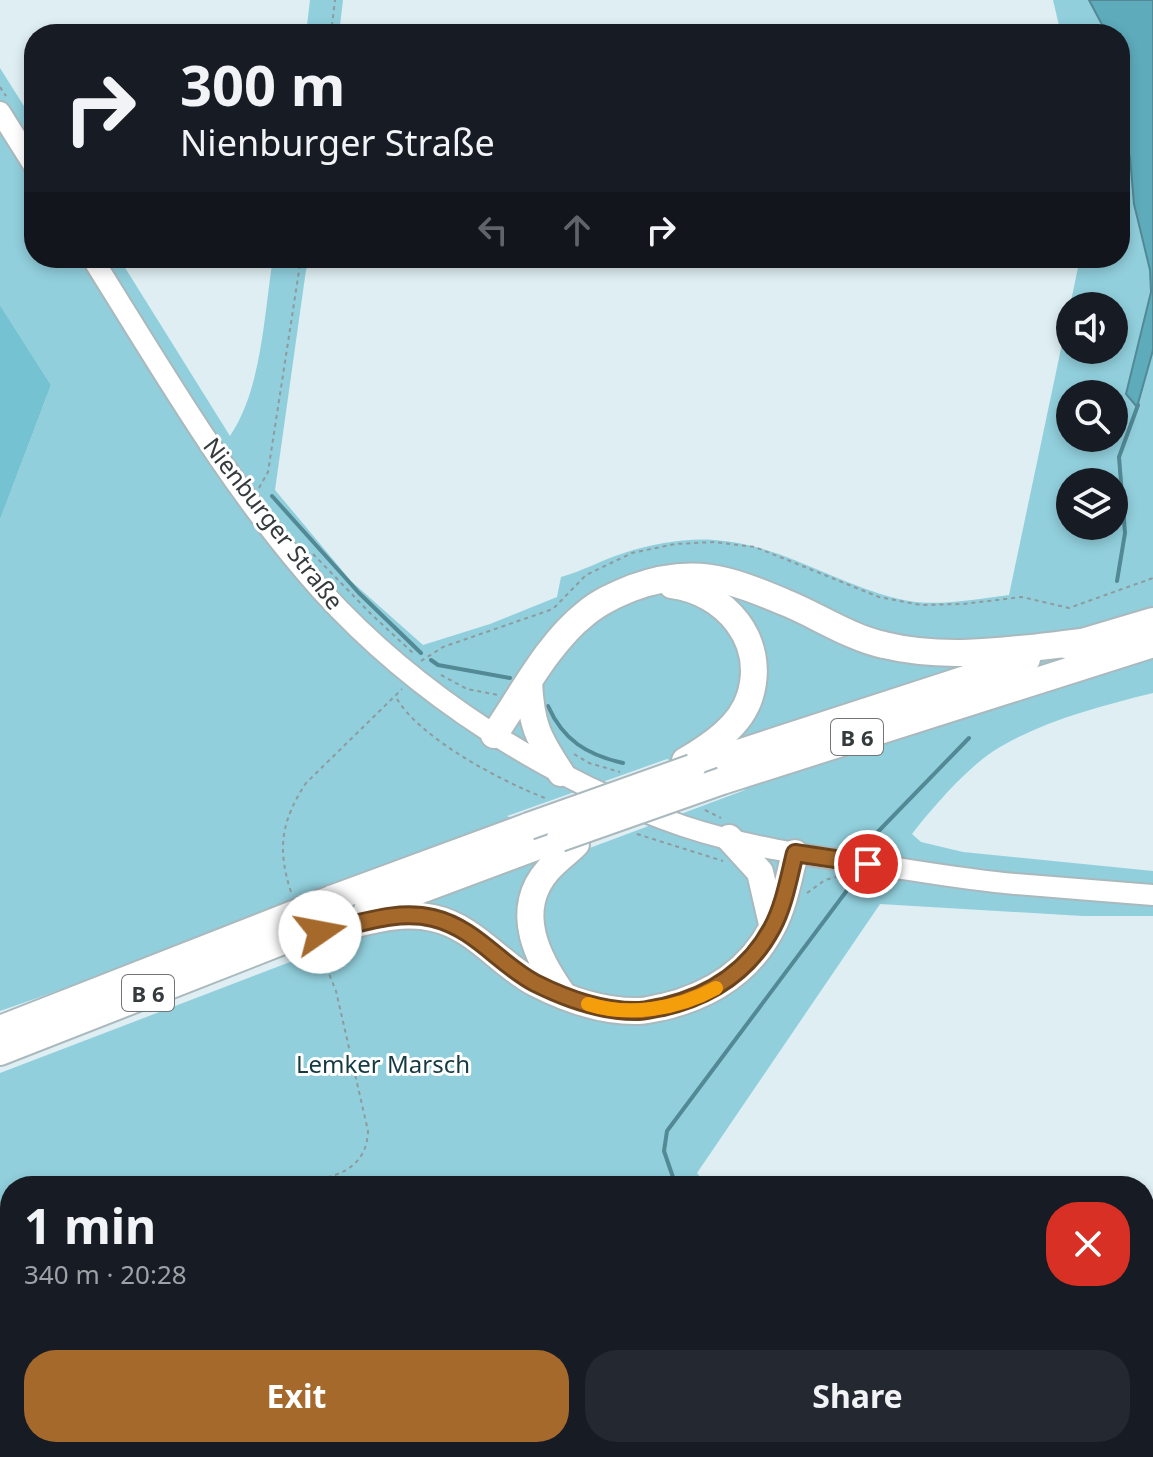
<!DOCTYPE html>
<html lang="en">
<head>
<meta charset="utf-8">
<style>
	body { margin:0; font-family:"Noto Sans",sans-serif; background:#242831; color:#f1f3f6; height:100vh; display:flex; flex-direction:column; font-size:30px; white-space:nowrap }
	* { box-sizing:border-box; margin:0 }
	p { font-size:26px; color:#9ea1a6 }
	.icon { flex:none; width:44px; height:44px; fill:none; stroke:currentColor; stroke-width:2; stroke-linecap:round; stroke-linejoin:round }
	.map { position:relative; flex:1; overflow:hidden }
	.panel { position:absolute; left:0px; top:1176px; width:1154px; height:282px; display:flex; flex-direction:column; background:#171b24; border-radius:32px 32px 0 0; box-shadow:0 4px 12px #0003 }
	.panel>* { flex:none }
	.guide { position:absolute; left:24px; top:24px; width:1106px; height:244px; border-radius:32px; box-shadow:0 4px 12px #0003; background:#171b24; color:#f1f3f6; overflow:hidden }
	.tools { position:absolute; left:1056px; top:292px; display:grid; gap:16px }
	.tools a { display:grid; place-items:center; width:72px; height:72px; border-radius:50%; background:#171b24; box-shadow:0 4px 12px #0003; font-size:40px }
	.pin { position:absolute; display:grid; place-items:center; width:68px; height:68px; color:#fff; margin:-34px; border:4px solid #fff; border-radius:50%; box-shadow:0 2px 8px #0007 }
	.me { position:absolute; width:88px; margin:-44px; rotate:78deg; stroke-linejoin:round; filter:drop-shadow(0 0 6px #0008) }
	.turn { display:flex; align-items:center; gap:28px; height:168px; padding:0 24px; font-size:36px }
	.turn .icon { width:104px; height:104px; stroke-width:2.5 }
	.turn b { display:block; font-size:56px; line-height:68px }
	.lanes { display:flex; align-items:center; height:76px; padding:0 24px; background:#0003; justify-content:center; gap:40px; direction:ltr }
	.lanes .off { opacity:.35 }
	.round { display:grid; place-items:center; flex:none; width:84px; height:84px; border-radius:32px; background:#242831 }
	.summary { display:flex; align-items:center; justify-content:space-between; height:136px; padding:0 24px }
	h1 { font-size:48px; font-weight:700; line-height:60px }
	.primary-button { display:flex; gap:16px; margin-top:auto; padding:16px 24px }
	.primary-button a { flex:1; height:92px; border-radius:32px; background:#a5692c; color:#fff; font-size:32px; font-weight:700; line-height:92px; text-align:center }
	.primary-button a+a { background:#242831; color:#f1f3f6 }
	.map>svg:first-child { display:block }
	.green { fill:#91cfdc; fill-rule:evenodd }
	.forest { fill:#74c2d2 }
	.water { fill:#5eabbb; stroke:#528995; stroke-width:2 }
	.lines { fill:none; stroke-linecap:round; stroke-linejoin:round }
	.stream { stroke:#528995; stroke-width:4 }
	.secondary-casing { stroke:#aab9bd; stroke-width:24 }
	.highway-casing { stroke:#aab9bd; stroke-width:30 }
	.path { stroke:#8f9a9d; stroke-width:2; stroke-dasharray:4 4; stroke-linecap:butt }
	.secondary { stroke:#fff; stroke-width:20 }
	.highway { stroke:#fff; stroke-width:26 }
	.highway-bridge-casing { stroke:#aab9bd; stroke-width:30; stroke-linecap:butt }
	.highway-bridge { stroke:#fff; stroke-width:26 }
	.route-casing { stroke:#6b441d; stroke-width:20 }
	.route { stroke:#a5692c; stroke-width:14 }
	.slow { stroke:#f59e0b; stroke-width:14 }
	.labels { text-anchor:middle; dominant-baseline:central; stroke-width:6; stroke-linejoin:round; paint-order:stroke }
	.shield { fill:#fff; stroke:#727677; stroke-width:2 }
	.shield-label { font-size:22px; font-weight:bold; fill:#353b3d }
	.street-label { font-size:24px; fill:#353b3d; stroke:#fff }
	.park-label { font-size:24px; fill:#153a42; stroke:#fff }
</style>
</head>
<body>
<div class="map">
<svg width="1153" height="1457" viewBox="0 0 1153 1457">
	<rect width="100%" height="100%" fill="#deeef2"/>
	<g class="green">
		<polygon points="310,0 343,0 339,34 306,34"/>
		<polygon points="1053,0 1089,0 1107,34 1061,34"/>
		<path d="M0 68 34 122V258H119L230 436C262 389 264 314 273 258H311L306 270 275 490 351 581 423 645 490 624 557 597 561 577C583 571 602 560 624 553 652 544 685 538 714 540 781 544 835 584 899 599 935 608 974 599 1009 595L1070 306V350H1114V306H1070L1080 258H1120V122L1123 143 1130 156 1134 204 1150 270 1151 292 1126 394 1137 407 1153 350V693C1101 706 1046 720 1000 747 970 764 933 807 912 834L921 842 963 852 1153 871V916H1083L880 904 697 1173 707 1186H10V1376L0 1362V1073L332 946 309 903 0 1011V520L51 385 0 305ZM1070 394H1114V438H1070ZM1070 482H1114V526H1070ZM667 759 745 790 587 849 507 816Z"/>
		<polygon points="40,1448 916,1448 919,1451 924,1448 1040,1448 1047,1457 44,1457"/>
	</g>
	<polygon class="forest" points="0,305 51,385 0,520"/>
	<polygon class="water" points="1089,0 1153,0 1153,350 1137,407 1126,394 1151,292 1150,270 1134,204 1130,157 1123,143 1120,122 1120,34 1107,34"/>
	<g class="lines">
		<g class="stream">
			<polyline points="272,496 359,593 421,653"/>
			<polyline points="1117,581 1125,533 1119,457 1138,405"/>
			<polyline points="431,660 438,665 510,678"/>
			<path d="M548 706C563 740 587 755 623 763"/>
			<polyline points="861,858 867,843 969,738"/>
			<polyline points="676,1186 664,1151 667,1131 851,885 857,870"/>
			<polyline points="730,1448 733,1457"/>
		</g>
		<g class="secondary-casing">
			<g id="secondary">
				<polyline points="0,112 34,166"/>
				<path d="M92 258C163 371 231 490 321 590 416 695 549 780 683 826 743 846 808 856 870 864 918 871 966 880 1015 884 1061 888 1107 891 1153 895"/>
			</g>
		</g>
		<g class="highway-casing">
			<g id="highway">
				<path d="M672 585C725 592 767 640 750 696 741 726 710 746 685 761"/>
				<polyline points="1069,646 1153,621"/>
				<path d="M529 682C531 725 538 738 561 773"/>
				<path d="M494 735C521 696 548 643 585 614 599 602 615 595 632 588 692 566 727 578 784 602 817 615 848 637 884 645 949 661 1017 649 1083 642"/>
				<polyline points="692,768 1027,659"/>
				<polyline points="722,781 1153,644"/>
				<polyline points="729,838 760,872 772,924"/>
				<polyline points="331,899 529,826"/>
				<polyline points="367,910 560,838"/>
				<path d="M343 927C373 920 403 911 433 918 475 927 499 964 535 983 566 999 603 1012 639 1011 647 1011 655 1008 663 1007 709 996 749 972 772 928 784 906 789 877 795 853"/>
				<path d="M564 996C538 960 512 911 548 870 556 861 567 853 576 844"/>
				<polyline points="0,1029 283,918"/>
				<polyline points="0,1052 296,936"/>
			</g>
		</g>
		<g class="path">
			<polyline points="331,34 335,0"/>
			<polyline points="0,87 6,96"/>
			<polyline points="259,488 268,472 301,258"/>
			<polyline points="313,554 371,614 414,654"/>
			<polyline points="421,661 443,647 553,609 586,575 632,553 675,544 714,542 755,547 879,597 921,605 963,604 1022,597 1069,608 1153,578"/>
			<polyline points="441,675 467,689 498,695"/>
			<path d="M397 699C421 739 501 781 545 798"/>
			<polyline points="574,754 589,763 620,772"/>
			<polyline points="705,810 721,818"/>
			<polyline points="637,834 723,861"/>
			<path d="M291 892C277 849 281 821 306 783L402 689"/>
			<polyline points="807,893 825,880 836,877"/>
			<path d="M272 1186C311 1179 366 1183 368 1131L336 991 320 952"/>
			<polyline points="0,1232 10,1231"/>
			<polyline points="0,1342 10,1359"/>
			<polyline points="50,1448 53,1457"/>
		</g>
		<use href="#secondary" class="secondary"/>
		<use href="#highway" class="highway"/>
		<g class="highway-bridge-casing">
			<g id="highway-bridge">
				<polyline points="529,826 692,768"/>
				<polyline points="560,838 722,781"/>
				<polyline points="283,918 331,899"/>
				<polyline points="296,936 343,927"/>
			</g>
		</g>
		<use href="#highway-bridge" class="highway-bridge"/>
	</g>
	<g class="lines">
		<g class="route-casing">
			<path id="route" d="M320 932C357 925 395 909 433 918 475 928 499 964 535 983 567 999 603 1012 639 1011 647 1011 655 1008 663 1007 710 996 749 971 772 928 784 906 789 877 795 853L868 864"/>
		</g>
		<use href="#route" class="route"/>
		<path class="slow" d="M588 1004C629 1017 678 1009 716 988"/>
	</g>
	<g class="labels">
		<g class="shield">
			<rect x="831" y="719" width="52" height="36" rx="6"/>
			<rect x="122" y="975" width="52" height="36" rx="6"/>
		</g>
		<g class="shield-label">
			<text x="857" y="737">B 6</text>
			<text x="148" y="993">B 6</text>
		</g>
		<g class="street-label">
			<text transform="translate(274 523) rotate(52)">Nienburger Straße</text>
		</g>
		<g class="park-label">
			<text x="383" y="1063">Lemker Marsch</text>
		</g>
	</g>
</svg>
<div class="tools">
<a><svg class="icon" aria-label="sound" viewBox="0 0 24 24"><path d="M4 9h4l5-4v14l-5-4H4zM17 9q2 3 0 6"/></svg></a>
<a><svg class="icon" aria-label="search" viewBox="0 0 24 24"><circle cx="10" cy="10" r="6"/><path d="M15 15l6 6"/></svg></a>
<a><svg class="icon" aria-label="layers" viewBox="0 0 24 24"><path d="M12 4l9 5-9 5-9-5zM3 14l9 5 9-5"/></svg></a>
</div>
<div class="pin" style="left:868px;top:864px;background:#d93025"><svg class="icon" aria-label="arrive" viewBox="0 0 24 24"><path d="M6 21V4h12l-3 4 3 4H6"/></svg></div>
<svg class="me" style="left:320px;top:932px" viewBox="-20 -20 40 40"><circle r="19" fill="#fff"/><path d="M0-13L10 11 0 6-10 11z" fill="#a5692c"/></svg>
<div class="guide">
<div class="turn"><svg class="icon" aria-label="right" viewBox="0 0 24 24"><path d="M7 20v-9h11M14 6l5 5-5 5"/></svg><div><b>300 m</b>Nienburger Straße</div></div>
<div class="lanes"><svg class="icon off" aria-label="left" viewBox="0 0 24 24"><path d="M17 20v-9H6M10 6l-5 5 5 5"/></svg><svg class="icon off" aria-label="ahead" viewBox="0 0 24 24"><path d="M12 20V5M6 11l6-6 6 6"/></svg><svg class="icon" aria-label="right" viewBox="0 0 24 24"><path d="M7 20v-9h11M14 6l5 5-5 5"/></svg></div>
</div>
<section class="panel">
<div class="summary"><div><h1>1 min</h1><p>340 m · 20:28</p></div><a class="round" style="background:#d93025;color:#fff"><svg class="icon" aria-label="close" viewBox="0 0 24 24"><path d="M6 6l12 12M18 6L6 18"/></svg></a></div>
<div class="primary-button"><a>Exit</a><a>Share</a></div>
</section>
</div>
</body>
</html>
